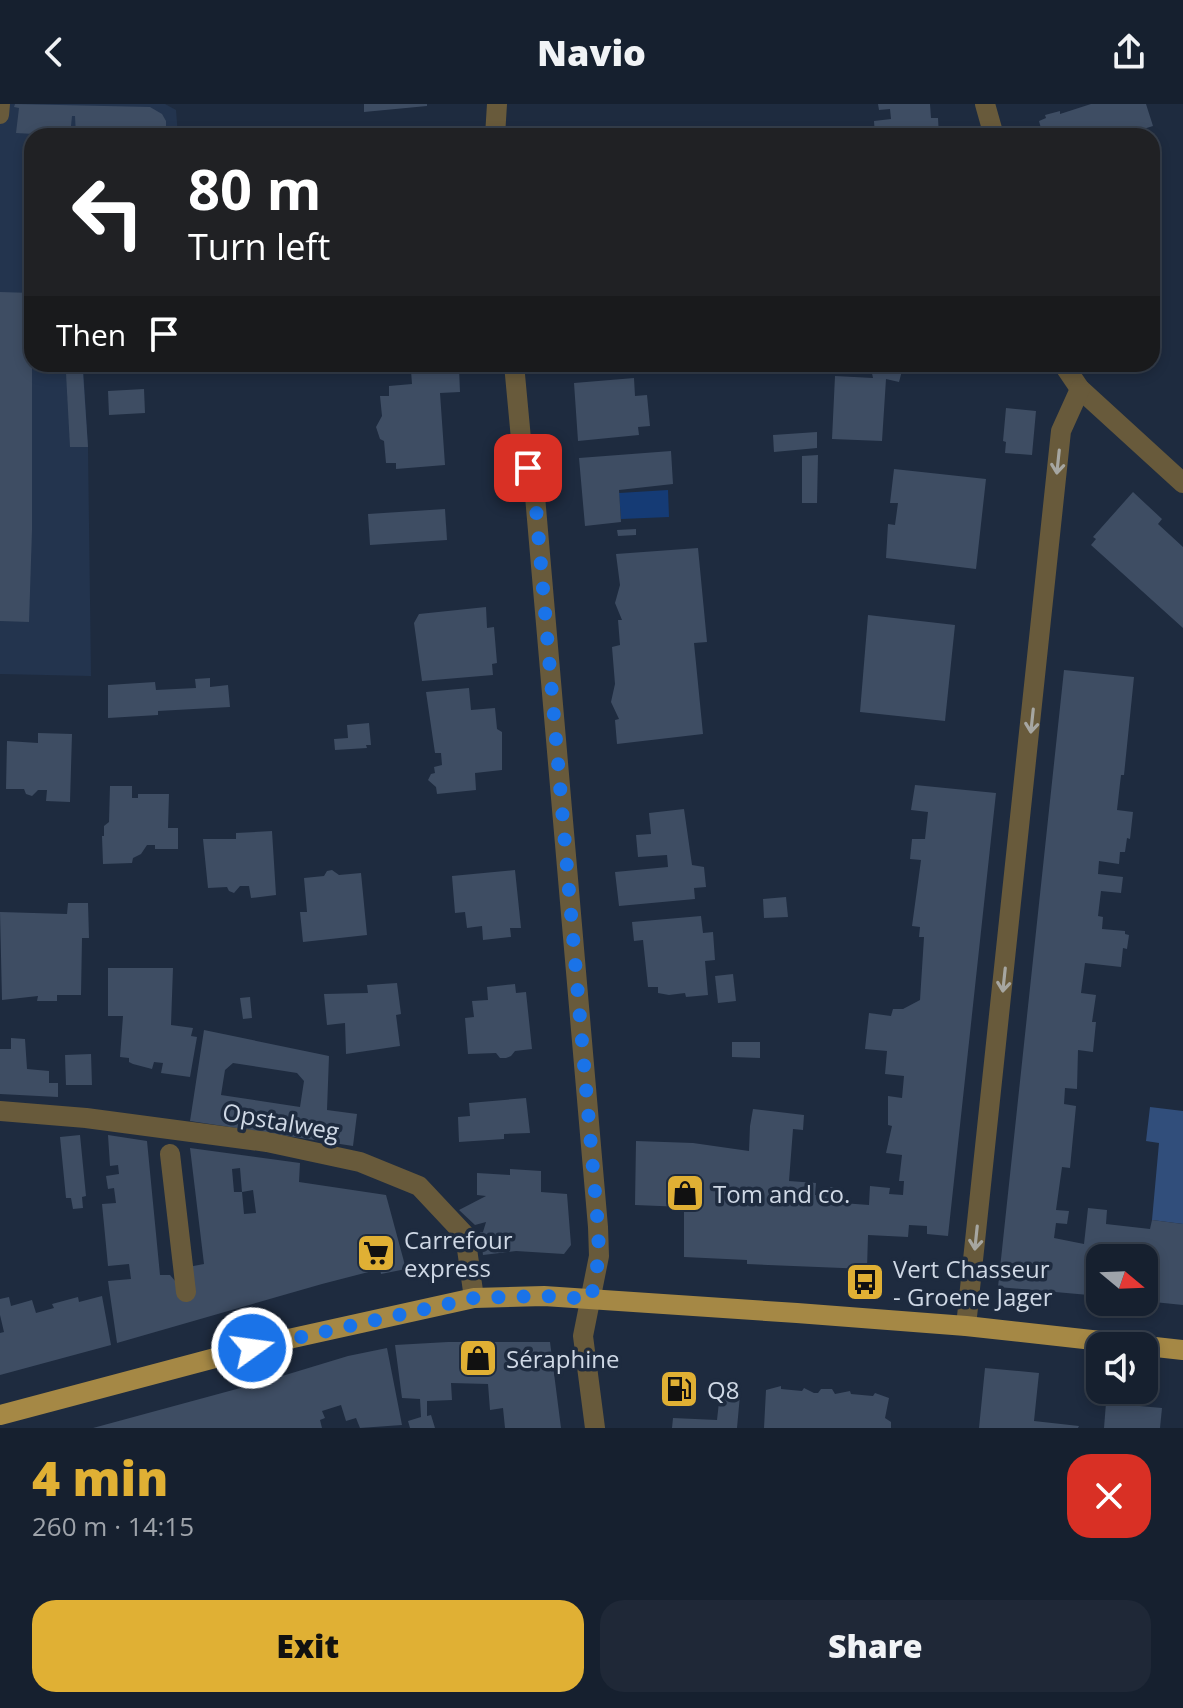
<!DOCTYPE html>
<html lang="en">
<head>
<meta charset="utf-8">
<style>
	body { margin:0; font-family:"Open Sans",sans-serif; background:#1f2837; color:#f1f3f6; height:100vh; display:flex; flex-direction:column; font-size:30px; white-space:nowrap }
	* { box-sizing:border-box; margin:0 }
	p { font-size:26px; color:#9ea3aa }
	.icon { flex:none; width:44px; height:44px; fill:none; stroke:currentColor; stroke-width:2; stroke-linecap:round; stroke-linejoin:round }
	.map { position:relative; height:1324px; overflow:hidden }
	.drawer { display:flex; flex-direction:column; background:#16202f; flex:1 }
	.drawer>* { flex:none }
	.guide { position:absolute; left:24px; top:24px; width:1136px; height:244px; border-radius:24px; box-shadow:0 4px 12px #0003,0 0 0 2px #353e4b; background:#202124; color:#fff; overflow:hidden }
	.needle { width:52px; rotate:109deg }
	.controls { position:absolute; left:1086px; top:1140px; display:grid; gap:16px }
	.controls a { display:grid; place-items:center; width:72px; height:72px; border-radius:16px; background:#16202f; box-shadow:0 4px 12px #0003,0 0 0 2px #353e4b; font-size:40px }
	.pin { position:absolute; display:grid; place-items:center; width:68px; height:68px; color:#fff; margin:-34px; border-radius:16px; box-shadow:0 4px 12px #0006 }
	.me { position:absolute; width:88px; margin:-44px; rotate:76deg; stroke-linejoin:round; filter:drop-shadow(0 0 6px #0008) }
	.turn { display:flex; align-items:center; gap:28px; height:168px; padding:0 32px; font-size:36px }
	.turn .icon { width:104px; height:104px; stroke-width:2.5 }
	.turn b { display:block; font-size:56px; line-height:68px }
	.then { display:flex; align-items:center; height:76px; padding:0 32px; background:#0003; gap:16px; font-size:30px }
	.round { display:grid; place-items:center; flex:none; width:84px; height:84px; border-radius:24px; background:#1f2837 }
	.overview { display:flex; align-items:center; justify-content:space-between; height:136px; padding:0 32px }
	h1 { font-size:48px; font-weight:800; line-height:60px; color:#e0b034 }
	.cta { display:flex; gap:16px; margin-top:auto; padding:16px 32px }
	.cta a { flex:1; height:92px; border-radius:24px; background:#e0b034; color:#111; font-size:32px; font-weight:800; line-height:92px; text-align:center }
	.cta a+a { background:#1f2837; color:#f1f3f6 }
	header { display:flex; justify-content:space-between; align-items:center; height:104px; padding:0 32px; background:#16202f; font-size:36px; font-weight:800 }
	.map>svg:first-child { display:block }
	.built { fill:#23344e }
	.green { fill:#314e7b }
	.water { fill:#153b75 }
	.building { fill:#3e4d63; fill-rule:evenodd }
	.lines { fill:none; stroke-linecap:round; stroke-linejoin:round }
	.service { stroke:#685a3b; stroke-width:18 }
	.minor { stroke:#685a3b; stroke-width:20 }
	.primary { stroke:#a58845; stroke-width:20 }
	.oneway { stroke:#a6a6a1 }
	.route { stroke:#1a73e8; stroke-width:14; stroke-dasharray:0 25.2 }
	.labels { text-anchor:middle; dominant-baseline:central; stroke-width:7; stroke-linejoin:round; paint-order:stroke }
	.street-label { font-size:24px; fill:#cfd8e5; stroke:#1e2b3f }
	.poi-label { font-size:24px; fill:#cfd8e5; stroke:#1e2b3f; text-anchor:start }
</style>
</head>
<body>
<header><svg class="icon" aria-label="back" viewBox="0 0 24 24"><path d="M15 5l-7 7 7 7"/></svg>Navio<svg class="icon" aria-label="share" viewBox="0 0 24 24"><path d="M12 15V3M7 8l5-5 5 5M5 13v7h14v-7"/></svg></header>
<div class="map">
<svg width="1183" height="1324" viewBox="0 0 1183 1324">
	<rect width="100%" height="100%" fill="#1e2b3f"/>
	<polygon class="built" points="0,0 165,0 176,6 178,32 32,32 32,260 83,260 88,343 91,572 0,570"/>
	<polygon class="green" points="1150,1003 1183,1007 1183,1120 1152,1116 1159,1039 1146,1037"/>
	<polygon class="water" points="668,386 669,413 621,415 619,389"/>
	<g class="building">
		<polygon points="15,0 150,3 162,10 166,17 166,32 76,32 75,12 72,12 70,32 16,29 19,4 14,3"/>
		<polygon points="364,0 427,0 427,2 364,8"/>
		<polygon points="878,0 930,0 931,14 938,14 939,32 875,32 874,17 891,15 890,5 879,6"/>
		<polygon points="1091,0 1146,0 1153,22 1121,32 1043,32 1039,17 1046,14 1045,11 1060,7 1060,10"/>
		<polygon points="0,188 32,189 32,426 29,518 0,517"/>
		<polygon points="870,260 982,260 981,267 903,263 899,278 886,275 882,337 832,335 835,272 873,274"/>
		<polygon points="459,264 460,288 440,289 445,361 396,365 396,359 386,359 384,337 380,335 376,323 382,312 380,292 389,292 389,282 412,280 411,267"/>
		<polygon points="83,268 88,343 70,343 66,269"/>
		<polygon points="634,274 635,292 647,291 650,322 638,323 639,331 578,337 574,279"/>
		<polygon points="144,285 145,309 109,311 108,287"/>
		<polygon points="1006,304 1036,307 1032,351 1005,349 1006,338 1003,337"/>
		<polygon points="817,328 817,344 774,348 773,331"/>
		<polygon points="671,347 673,380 619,386 621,418 585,422 579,354"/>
		<polygon points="818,351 817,399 802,399 802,352"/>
		<polygon points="894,365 986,375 976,465 886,454 888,420 895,421 898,399 890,399"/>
		<polygon points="1133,388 1162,415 1158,420 1183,443 1183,524 1091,441 1096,435 1093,433"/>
		<polygon points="445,405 447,436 370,441 368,410"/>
		<polygon points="636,425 636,431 618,432 617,426"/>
		<polygon points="698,444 707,538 694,539 703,630 617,640 615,616 619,615 611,598 615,580 612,543 620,541 618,516 622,516 615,499 620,481 616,450"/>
		<polygon points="486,503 487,524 494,523 497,559 492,560 493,571 422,577 414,519 419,510"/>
		<polygon points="868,511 955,521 945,617 860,608"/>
		<polygon points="1064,566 1134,573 1124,671 1121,671 1117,706 1133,708 1130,735 1127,734 1125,748 1120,748 1119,760 1099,757 1098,770 1123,773 1121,789 1101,787 1098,812 1103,813 1102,825 1125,827 1125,830 1129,831 1127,845 1123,844 1121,863 1085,859 1081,889 1096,891 1092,918 1096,918 1093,948 1078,946 1077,985 1065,984 1064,1000 1076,1002 1070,1064 1062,1063 1056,1106 1069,1107 1067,1120 1056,1119 1054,1134 1084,1140 1088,1104 1107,1106 1106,1120 1150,1125 1152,1116 1183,1120 1183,1201 1144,1197 1144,1154 1100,1154 1100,1192 998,1183"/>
		<polygon points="210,574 210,583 228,581 230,603 158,607 158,611 108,614 108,581 155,578 156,586 196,584 195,575"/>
		<polygon points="469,584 471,606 495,604 497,625 502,628 502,666 475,669 476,686 437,690 436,683 428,676 431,670 435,669 434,663 442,661 441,649 435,649 426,588"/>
		<polygon points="369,619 371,641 366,641 367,644 335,646 334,635 348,634 347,621"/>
		<polygon points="38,629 72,630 70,698 46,697 47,686 38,686 32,692 26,690 24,685 6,685 7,637 38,639"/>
		<polygon points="915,681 996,689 948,1132 927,1130 927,1122 909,1121 908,1133 868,1131 867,1165 747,1160 747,1156 684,1153 684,1103 635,1101 636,1037 693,1039 749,1047 750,1022 753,1005 804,1011 803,1026 793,1025 789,1077 816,1079 815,1091 829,1093 830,1083 842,1084 842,1099 869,1101 870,1082 890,1084 889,1090 903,1091 904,1077 899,1077 902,1051 886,1049 892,1022 888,1021 888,992 902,994 904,972 885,970 887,947 865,945 869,909 891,912 893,905 903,905 920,896 924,833 919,833 920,823 912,822 921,756 910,755 912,735 925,735 928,708 911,706"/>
		<polygon points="110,682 132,682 132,694 138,694 138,690 169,690 168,724 178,724 178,745 155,745 155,741 147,741 141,750 133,754 132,759 103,760 102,732 104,732 104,722 109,718"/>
		<polygon points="684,705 692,761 704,763 706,783 694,784 695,795 619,802 615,768 668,763 667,751 638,753 636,731 651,730 649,709"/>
		<polygon points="272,727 276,791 251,794 249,782 240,782 234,789 229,787 227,783 208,784 203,735 236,735 236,729"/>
		<polygon points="332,766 339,771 361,769 367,831 303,838 300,808 307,808 304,774 324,772 327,767"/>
		<polygon points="515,766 521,824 510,824 511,833 483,836 482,822 467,824 465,808 455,809 452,772"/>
		<polygon points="786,793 788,813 764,814 763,795"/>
		<polygon points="68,799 88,799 89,834 82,834 81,891 57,891 57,897 37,897 38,892 2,896 0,808 67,810"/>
		<polygon points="701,812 703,829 713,828 715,856 705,857 708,891 686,893 685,889 669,891 658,889 658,883 648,883 643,836 634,837 632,818"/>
		<polygon points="108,864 173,864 171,921 193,924 191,932 197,933 190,973 161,969 163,959 154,958 152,965 133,960 129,958 129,954 120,953 123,912 108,912"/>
		<polygon points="733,870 736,897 718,899 715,872"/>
		<polygon points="397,879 401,910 396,911 400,942 346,950 345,919 327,921 324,890 368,889 367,881"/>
		<polygon points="515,880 516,889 526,888 532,945 515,947 511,952 506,954 500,954 496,949 468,950 465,914 474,913 472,897 488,896 487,883"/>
		<polygon points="250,893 252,914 243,915 240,894"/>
		<path d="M204 926 329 952 327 1006 357 1010 353 1042 190 1017ZM233 959 297 969 304 977 300 1003 221 991 225 966Z"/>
		<polygon points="11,934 25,935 27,965 49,967 49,979 58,979 58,993 0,990 0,945 11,945"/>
		<polygon points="732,938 760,938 760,954 732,953"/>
		<polygon points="91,950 92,981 66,981 65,951"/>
		<polygon points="526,994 530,1029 504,1030 504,1035 459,1038 458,1013 470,1012 469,999"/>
		<polygon points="80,1031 86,1092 82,1093 83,1104 73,1105 71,1094 66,1094 60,1033"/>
		<path d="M108 1031 147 1037 160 1171H170L176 1178 188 1163 204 1160 190 1044 300 1059 299 1078 386 1091 406 1165 381 1170 380 1165 322 1180 117 1239 108 1177 131 1175 129 1160 108 1162 102 1100 116 1099 114 1084 108 1085 106 1072 119 1070 118 1061 110 1062ZM240 1064 242 1088 253 1086 256 1109 244 1110 242 1088H234L232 1065Z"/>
		<polygon points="510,1065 541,1067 541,1088 567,1090 571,1141 564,1150 516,1147 483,1151 480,1128 483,1128 486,1118 475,1121 459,1106 486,1092 477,1091 477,1069 510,1071"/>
		<polygon points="102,1192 111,1241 0,1271 0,1229 4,1228 0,1211 0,1195 9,1193 11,1202 32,1196 36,1209 54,1204 52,1200 78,1193 79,1198"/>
		<polygon points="448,1238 550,1238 561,1324 505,1324 503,1304 490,1306 488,1280 451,1279 452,1296 427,1297 427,1312 431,1311 435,1324 410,1324 408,1317 421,1313 420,1295 402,1294 395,1241"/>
		<polygon points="387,1244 402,1321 360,1324 356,1314 346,1317 341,1301 322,1307 325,1314 320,1316 322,1324 93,1324 259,1279 348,1252"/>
		<polygon points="985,1264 1039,1269 1034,1317 1079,1322 1078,1324 979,1324"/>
		<polygon points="781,1282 781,1285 802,1287 804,1284 814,1289 818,1289 821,1285 832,1285 835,1290 850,1287 851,1290 873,1292 875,1289 889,1294 885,1314 891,1318 891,1324 764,1324 766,1286"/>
		<polygon points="720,1289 740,1291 737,1324 672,1324 673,1314 717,1316"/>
		<polygon points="1106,1299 1162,1304 1160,1324 1104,1324"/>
	</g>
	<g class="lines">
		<polyline class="service" points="0,11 1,0"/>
		<g class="minor">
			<polyline points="985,0 994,32"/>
			<polyline points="495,32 497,0"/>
			<polyline points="514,260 521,335 535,392 598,1123 599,1152 583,1232 595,1324"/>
			<polyline points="1063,260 1080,285 1183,379"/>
			<polyline points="0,1007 86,1014 267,1038 360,1058 419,1082 465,1131 474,1194"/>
			<polyline points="170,1050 186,1188"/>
			<polyline points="966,1222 1061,327 1080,285"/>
		</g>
		<polyline class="primary" points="0,1311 275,1238 474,1194 544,1192 797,1209 966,1222 1183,1246"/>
	</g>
	<defs><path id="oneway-shaft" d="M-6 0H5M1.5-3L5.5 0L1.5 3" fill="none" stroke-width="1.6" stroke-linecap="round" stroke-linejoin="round" transform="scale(2)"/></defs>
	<g class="oneway">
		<use href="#oneway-shaft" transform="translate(1058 358) rotate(96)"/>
		<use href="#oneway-shaft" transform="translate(1032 617) rotate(96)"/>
		<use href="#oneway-shaft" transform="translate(1004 876) rotate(96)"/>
		<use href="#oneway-shaft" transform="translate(976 1134) rotate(96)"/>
	</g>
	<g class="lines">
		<polyline class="route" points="252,1244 474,1194 544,1192 591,1195 599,1152 598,1123 535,392 528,364"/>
	</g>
	<defs>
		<g id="shop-square" transform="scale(2)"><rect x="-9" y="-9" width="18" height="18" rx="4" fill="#e0b034" stroke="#1e2b3f"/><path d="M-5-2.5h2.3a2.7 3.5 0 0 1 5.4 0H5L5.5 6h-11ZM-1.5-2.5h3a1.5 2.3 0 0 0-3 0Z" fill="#111"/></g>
		<g id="supermarket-square" transform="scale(2)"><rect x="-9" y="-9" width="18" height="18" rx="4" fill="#e0b034" stroke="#1e2b3f"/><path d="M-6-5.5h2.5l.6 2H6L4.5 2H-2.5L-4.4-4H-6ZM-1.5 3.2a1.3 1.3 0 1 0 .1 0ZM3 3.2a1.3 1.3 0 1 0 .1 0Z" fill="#111"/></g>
		<g id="bus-square" transform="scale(2)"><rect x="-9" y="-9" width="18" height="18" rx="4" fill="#e0b034" stroke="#1e2b3f"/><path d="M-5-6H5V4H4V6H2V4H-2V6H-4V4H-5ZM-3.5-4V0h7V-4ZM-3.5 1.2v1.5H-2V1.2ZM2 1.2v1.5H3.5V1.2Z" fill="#111"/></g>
		<g id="fuel-square" transform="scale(2)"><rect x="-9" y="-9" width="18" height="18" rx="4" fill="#e0b034" stroke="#1e2b3f"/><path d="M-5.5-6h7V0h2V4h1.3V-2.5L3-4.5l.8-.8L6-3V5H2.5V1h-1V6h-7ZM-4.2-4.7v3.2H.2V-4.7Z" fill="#111"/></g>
	</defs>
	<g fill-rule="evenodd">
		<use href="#shop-square" x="685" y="1089"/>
		<use href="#supermarket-square" x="376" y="1149"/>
		<use href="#bus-square" x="865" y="1178"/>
		<use href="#shop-square" x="478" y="1254"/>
		<use href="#fuel-square" x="679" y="1285"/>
	</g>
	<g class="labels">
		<g class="street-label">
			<text transform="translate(281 1017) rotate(10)">Opstalweg</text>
		</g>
		<g class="poi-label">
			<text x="713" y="1089">Tom and co.</text>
			<text x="404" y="1135">Carrefour<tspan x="404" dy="28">express</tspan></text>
			<text x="893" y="1164">Vert Chasseur<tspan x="893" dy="28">- Groene Jager</tspan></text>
			<text x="506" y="1254">Séraphine</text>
			<text x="707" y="1285">Q8</text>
		</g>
	</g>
</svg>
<div class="controls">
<a><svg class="needle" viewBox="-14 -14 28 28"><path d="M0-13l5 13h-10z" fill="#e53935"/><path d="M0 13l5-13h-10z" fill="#9ea3aa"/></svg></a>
<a><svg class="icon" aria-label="sound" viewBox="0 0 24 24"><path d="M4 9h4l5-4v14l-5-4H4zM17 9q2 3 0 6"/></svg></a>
</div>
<div class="pin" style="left:528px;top:364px;background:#d93025"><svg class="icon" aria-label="arrive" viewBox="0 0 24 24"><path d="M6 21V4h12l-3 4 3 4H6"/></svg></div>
<svg class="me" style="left:252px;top:1244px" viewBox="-20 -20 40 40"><circle r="17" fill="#1a73e8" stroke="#fff" stroke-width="3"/><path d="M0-11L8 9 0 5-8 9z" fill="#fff"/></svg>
<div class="guide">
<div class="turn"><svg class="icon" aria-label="left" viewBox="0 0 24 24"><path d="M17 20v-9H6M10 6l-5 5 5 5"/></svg><div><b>80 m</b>Turn left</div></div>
<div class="then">Then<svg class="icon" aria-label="arrive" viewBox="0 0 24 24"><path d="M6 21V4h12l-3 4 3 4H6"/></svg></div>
</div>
</div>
<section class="drawer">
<div class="overview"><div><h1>4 min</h1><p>260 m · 14:15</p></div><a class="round" style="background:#d93025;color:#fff"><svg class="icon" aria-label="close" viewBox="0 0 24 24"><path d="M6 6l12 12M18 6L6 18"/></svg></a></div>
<div class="cta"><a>Exit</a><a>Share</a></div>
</section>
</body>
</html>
